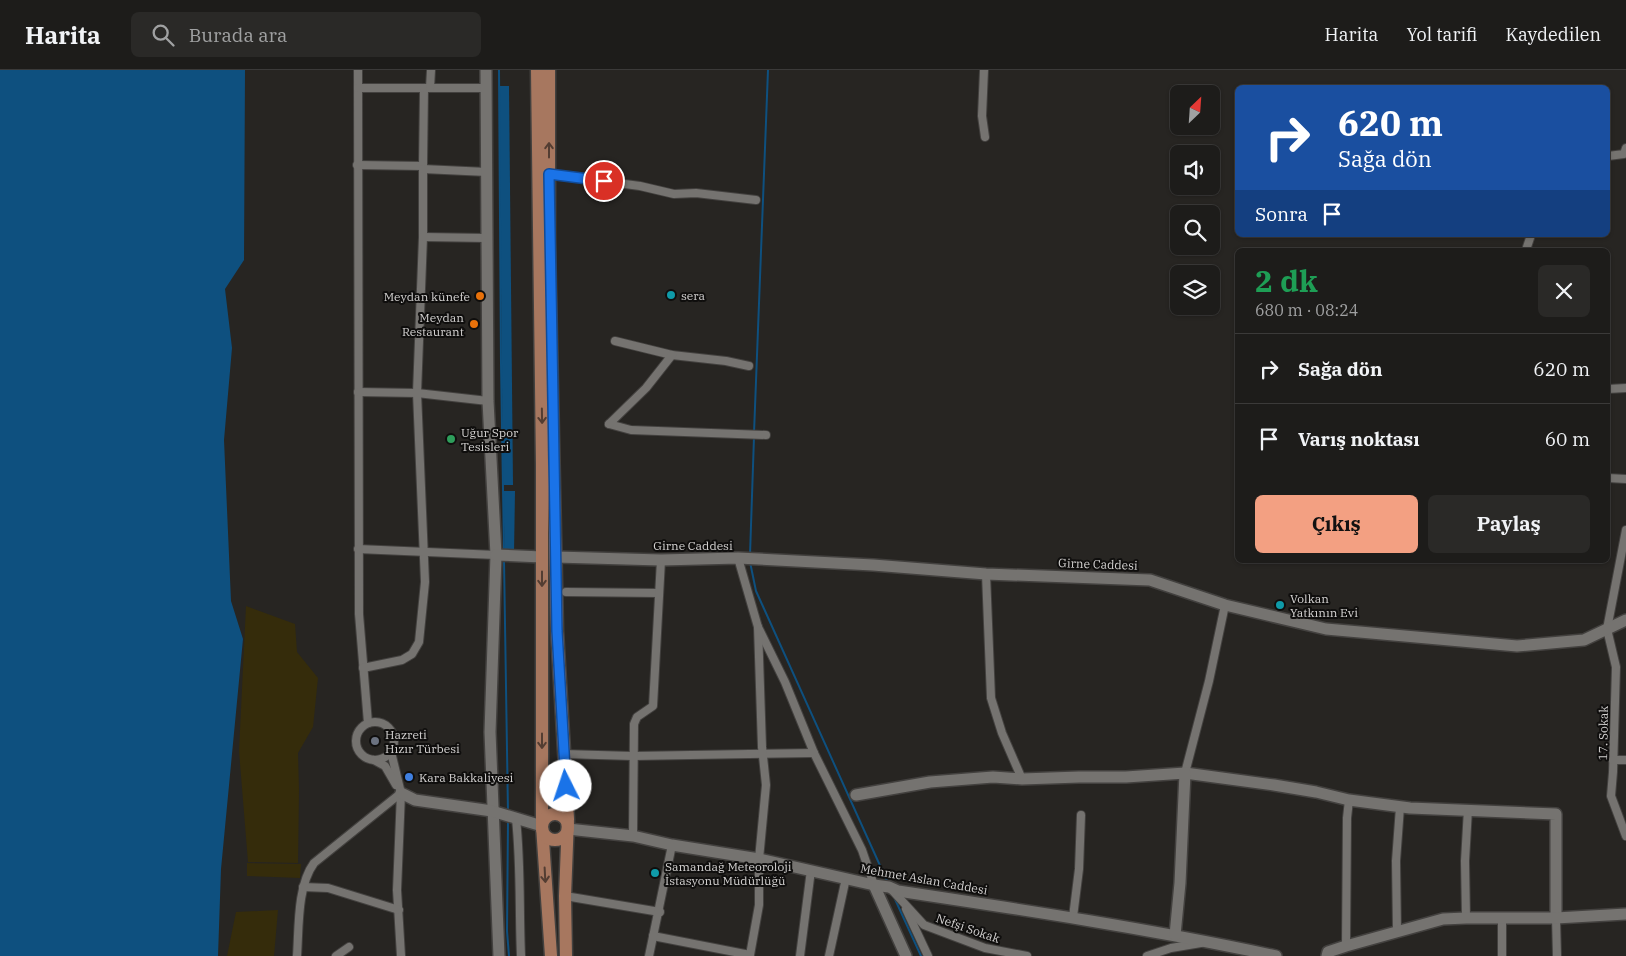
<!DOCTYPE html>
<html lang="tr">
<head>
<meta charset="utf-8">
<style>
	body { margin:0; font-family:"IBM Plex Serif",serif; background:#2a2927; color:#f1f3f6; height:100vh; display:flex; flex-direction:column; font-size:19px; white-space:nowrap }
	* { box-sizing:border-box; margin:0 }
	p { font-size:16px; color:#a0a1a2 }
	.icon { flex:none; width:28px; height:28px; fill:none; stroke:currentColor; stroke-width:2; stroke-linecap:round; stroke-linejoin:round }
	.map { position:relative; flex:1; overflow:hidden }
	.side { position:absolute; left:1235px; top:178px; width:375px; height:315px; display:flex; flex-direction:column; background:#1d1c1a; border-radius:8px; box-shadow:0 1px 4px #0004,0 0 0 1px #3b3a39 }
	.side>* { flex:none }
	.top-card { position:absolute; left:1235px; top:15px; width:375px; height:152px; border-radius:8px; box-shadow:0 1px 4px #0004,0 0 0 1px #3b3a39; background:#1a4fa0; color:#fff; overflow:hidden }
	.needle { width:32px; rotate:25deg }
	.buttons { position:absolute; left:1170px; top:15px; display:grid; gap:10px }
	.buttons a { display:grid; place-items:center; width:50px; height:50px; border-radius:8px; background:#1d1c1a; box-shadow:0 1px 4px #0004,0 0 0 1px #3b3a39; font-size:25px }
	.pin { position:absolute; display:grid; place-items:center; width:42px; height:42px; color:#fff; margin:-21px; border:2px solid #fff; border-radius:50%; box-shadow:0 1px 5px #0007 }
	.me { position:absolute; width:55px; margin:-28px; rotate:356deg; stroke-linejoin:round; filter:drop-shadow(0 0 4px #0008) }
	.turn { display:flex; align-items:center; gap:18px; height:105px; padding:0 20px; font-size:22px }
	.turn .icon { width:65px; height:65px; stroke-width:2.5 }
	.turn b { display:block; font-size:35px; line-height:42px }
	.then { display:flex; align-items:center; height:48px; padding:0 20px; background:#0003; gap:10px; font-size:19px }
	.round { display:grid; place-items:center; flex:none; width:52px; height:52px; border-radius:8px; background:#2a2927 }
	.head { display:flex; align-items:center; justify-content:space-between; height:85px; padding:0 20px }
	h1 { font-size:30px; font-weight:700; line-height:38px; color:#1e9e55 }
	.button { display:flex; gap:10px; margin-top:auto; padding:10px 20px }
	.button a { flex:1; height:58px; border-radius:8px; background:#f3a082; color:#111; font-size:20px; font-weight:700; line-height:58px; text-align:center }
	.button a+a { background:#2a2927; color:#f1f3f6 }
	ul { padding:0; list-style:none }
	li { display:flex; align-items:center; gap:15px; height:70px; padding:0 20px; border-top:1px solid #3b3a39 }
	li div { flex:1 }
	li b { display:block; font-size:19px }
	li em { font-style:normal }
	header { display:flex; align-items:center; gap:30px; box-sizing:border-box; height:70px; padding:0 25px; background:#1d1c1a; border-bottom:1px solid #3b3a39 }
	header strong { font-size:24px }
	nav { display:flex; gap:28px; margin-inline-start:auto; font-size:18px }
	.search { width:350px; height:45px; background:#2a2927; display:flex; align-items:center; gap:12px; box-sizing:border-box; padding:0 18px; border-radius:8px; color:#a0a1a2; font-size:19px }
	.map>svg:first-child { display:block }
	.sand { fill:#352c0b }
	.water { fill:#0e507f }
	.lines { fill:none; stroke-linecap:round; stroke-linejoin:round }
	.stream { stroke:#0e507f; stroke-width:2 }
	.street-casing { stroke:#43413f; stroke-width:10 }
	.secondary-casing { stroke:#43413f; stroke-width:14 }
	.primary-casing { stroke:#43413f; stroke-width:15 }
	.street { stroke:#757370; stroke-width:8 }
	.secondary { stroke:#757370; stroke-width:11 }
	.primary { stroke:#a7775f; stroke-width:12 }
	.oneway { stroke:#533d32 }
	.route-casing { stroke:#114b97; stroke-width:12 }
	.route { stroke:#1a73e8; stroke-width:9 }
	.culture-dot { fill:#0f9aa8; stroke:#0f0e0d; stroke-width:2 }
	.food-dot { fill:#e8710a; stroke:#0f0e0d; stroke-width:2 }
	.leisure-dot { fill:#2e9e5b; stroke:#0f0e0d; stroke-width:2 }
	.worship-dot { fill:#6b7280; stroke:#0f0e0d; stroke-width:2 }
	.shop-dot { fill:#3f7fe0; stroke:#0f0e0d; stroke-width:2 }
	.labels { text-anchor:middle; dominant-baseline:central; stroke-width:4; stroke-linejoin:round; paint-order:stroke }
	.poi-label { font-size:12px; fill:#d4d2d1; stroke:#0f0e0d; text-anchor:start }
	.street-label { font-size:12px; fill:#d4d2d1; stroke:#0f0e0d }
</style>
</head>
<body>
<header>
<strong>Harita</strong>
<div class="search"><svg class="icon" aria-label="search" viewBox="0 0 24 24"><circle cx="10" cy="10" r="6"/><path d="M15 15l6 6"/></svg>Burada ara</div>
<nav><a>Harita</a><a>Yol tarifi</a><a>Kaydedilen</a></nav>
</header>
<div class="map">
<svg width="1626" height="886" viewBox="0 0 1626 886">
	<rect width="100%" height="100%" fill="#272522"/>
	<g class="sand">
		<polygon points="246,536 295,554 297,582 318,608 313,657 298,683 299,720 298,793 248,792 239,681"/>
		<polygon points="247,793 301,794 300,808 247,806"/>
		<polygon points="278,840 274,886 227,886 236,842"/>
	</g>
	<g class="water">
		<polygon points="0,0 245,0 244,190 225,219 232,278 224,370 231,531 243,569 221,799 218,886 0,886"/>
		<polygon points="499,16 509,16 513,415 503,415"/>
		<polygon points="503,421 515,421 514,484 505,484"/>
	</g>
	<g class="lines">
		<g class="stream">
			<polyline points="499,0 501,294 504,480"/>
			<polyline points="754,363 768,0"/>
			<polyline points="750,485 754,367"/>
			<polyline points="504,490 508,743"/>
			<polyline points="750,492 756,521 887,811"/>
			<polyline points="508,750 507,861 509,886"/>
			<polyline points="894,827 921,886"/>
		</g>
		<g class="street-casing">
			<g id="street">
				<polyline points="358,0 359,544 368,653"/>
				<polyline points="984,0 982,46 985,67"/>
				<polyline points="358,18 424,18 423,96"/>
				<polyline points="424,18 486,18"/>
				<polyline points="430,18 431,0"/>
				<polyline points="1608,86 1624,84 1626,78"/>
				<polyline points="357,95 423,96 423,167 417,323 425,512 419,572 412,584 402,590 363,598"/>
				<polyline points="423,99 487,102"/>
				<polyline points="549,104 640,116 674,124 696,123 756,130"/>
				<polyline points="423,167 487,168"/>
				<polyline points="1526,180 1531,165"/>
				<polyline points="615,271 672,285 726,291 749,296"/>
				<polyline points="1608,319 1626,318"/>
				<polyline points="358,322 417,323 488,331"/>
				<polyline points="609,354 631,360 766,365"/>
				<polyline points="609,354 646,318 672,285"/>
				<polyline points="1608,408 1626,409"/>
				<polyline points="1626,460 1607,559 1616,597 1613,702 1611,726 1626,766"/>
				<polyline points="358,479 496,485"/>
				<polyline points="738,488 758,557 785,612 814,683 862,780 874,815"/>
				<polyline points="986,504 991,628 1002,663 1022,709"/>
				<polyline points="566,522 659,523"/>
				<circle cx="375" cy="671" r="19"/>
				<polyline points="391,682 401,723 397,820 401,886"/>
				<polyline points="563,684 633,686 814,683"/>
				<polyline points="374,690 385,696 396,715"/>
				<polyline points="1613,690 1626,690"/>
				<polyline points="1185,703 1209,611 1225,535"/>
				<path d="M516 749C521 795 519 840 521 886"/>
				<polyline points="633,766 634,654 637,647 653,636 661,490"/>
				<polyline points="303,817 328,818 399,840"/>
				<polyline points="892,820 924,855 985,878 1027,886"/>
				<polyline points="565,826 660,842"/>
				<polyline points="906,839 928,886"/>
				<polyline points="1073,847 1079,799 1081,745"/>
				<polyline points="1466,848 1465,791 1468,739"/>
				<polyline points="1556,848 1557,886"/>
				<polyline points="1397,862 1396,791 1400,737"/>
				<polyline points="653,866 750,885 759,835 759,789 766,715 762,677 758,557"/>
				<polyline points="1346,876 1347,748 1349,730"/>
				<path d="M297 886C299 858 297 816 314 793L401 723"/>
				<polyline points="336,886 349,877"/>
				<polyline points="649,886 672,775"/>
				<polyline points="800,886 811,800"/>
				<polyline points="829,886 846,808"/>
				<polyline points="1147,886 1171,878 1201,873"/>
				<polyline points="1502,886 1502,848"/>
			</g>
		</g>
		<g class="secondary-casing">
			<g id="secondary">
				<polyline points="486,0 488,331 496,485 490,662 499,886"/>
				<polyline points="496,485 542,487"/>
				<polyline points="556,487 661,490 738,488 873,495 986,504 1150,510 1225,535 1326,559 1517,576 1584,570 1626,550"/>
				<polyline points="401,723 415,730 492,741 542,756"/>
				<polyline points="856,725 930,712 993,707 1022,709 1079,707 1126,707 1185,703 1274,715 1316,722 1349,730 1410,738 1556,744 1556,848"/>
				<path d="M568 759 633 766 672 775 759 789 874 815 889 817 898 821C1025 840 1151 859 1276 886"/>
				<polyline points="874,815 906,886"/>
				<polyline points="1175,865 1180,813 1185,703"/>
				<polyline points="1327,886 1328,882 1346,876 1443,849 1466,848 1556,848 1626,844"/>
			</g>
		</g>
		<g class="primary-casing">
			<g id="primary">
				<polyline points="537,0 542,395 542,756 551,886"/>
				<polyline points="549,0 549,173 557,561 568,749 565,826 566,886"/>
				<circle cx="555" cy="757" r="13"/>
			</g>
		</g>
		<use href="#street" class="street"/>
		<use href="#secondary" class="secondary"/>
		<use href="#primary" class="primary"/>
	</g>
	<defs><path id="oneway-shaft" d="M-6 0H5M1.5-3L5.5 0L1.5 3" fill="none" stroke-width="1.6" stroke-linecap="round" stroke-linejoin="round" transform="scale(1.25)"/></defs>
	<g class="oneway">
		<use href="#oneway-shaft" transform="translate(549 80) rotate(-90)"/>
		<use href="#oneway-shaft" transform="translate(542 346) rotate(89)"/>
		<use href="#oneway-shaft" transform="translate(542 509) rotate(90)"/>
		<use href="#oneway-shaft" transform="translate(542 671) rotate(90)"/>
		<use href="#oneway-shaft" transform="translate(545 805) rotate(87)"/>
	</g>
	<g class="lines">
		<g class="route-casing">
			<polyline id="route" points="566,716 557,561 549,104 604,111"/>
		</g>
		<use href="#route" class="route"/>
	</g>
	<g class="culture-dot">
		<circle cx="671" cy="225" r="5"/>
		<circle cx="1280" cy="535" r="5"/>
		<circle cx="655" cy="803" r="5"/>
	</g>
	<g class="food-dot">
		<circle cx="480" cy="226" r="5"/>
		<circle cx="474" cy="254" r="5"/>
	</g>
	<circle class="leisure-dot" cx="451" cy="369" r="5"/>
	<circle class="worship-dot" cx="375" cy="671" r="5"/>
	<circle class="shop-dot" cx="409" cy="707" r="5"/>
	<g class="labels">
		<g class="poi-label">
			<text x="681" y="225">sera</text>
			<text x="470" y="226" text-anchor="end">Meydan künefe</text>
			<text x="464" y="247" text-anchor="end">Meydan<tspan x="464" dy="14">Restaurant</tspan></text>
			<text x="461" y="362">Uğur Spor<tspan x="461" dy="14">Tesisleri</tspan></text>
			<text x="1290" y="528">Volkan<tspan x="1290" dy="14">Yatkının Evi</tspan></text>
			<text x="385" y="664">Hazreti<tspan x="385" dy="14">Hızır Türbesi</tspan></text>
			<text x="419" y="707">Kara Bakkaliyesi</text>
			<text x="665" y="796">Samandağ Meteoroloji<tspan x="665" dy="14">İstasyonu Müdürlüğü</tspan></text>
		</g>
		<g class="street-label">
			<text x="693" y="475">Girne Caddesi</text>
			<text transform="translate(1098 494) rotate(2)">Girne Caddesi</text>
			<text transform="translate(1603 663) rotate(-89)">17. Sokak</text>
			<text transform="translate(924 809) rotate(10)">Mehmet Aslan Caddesi</text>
			<text transform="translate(968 858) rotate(19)">Nefşi Sokak</text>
		</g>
	</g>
</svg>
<div class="buttons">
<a><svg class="needle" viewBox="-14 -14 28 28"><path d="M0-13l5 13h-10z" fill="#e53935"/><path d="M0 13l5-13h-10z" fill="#a0a1a2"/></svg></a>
<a><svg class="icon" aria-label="sound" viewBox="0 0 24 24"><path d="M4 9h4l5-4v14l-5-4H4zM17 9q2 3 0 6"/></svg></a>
<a><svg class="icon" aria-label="search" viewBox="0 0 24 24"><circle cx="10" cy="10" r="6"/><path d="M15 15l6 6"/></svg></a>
<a><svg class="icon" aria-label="layers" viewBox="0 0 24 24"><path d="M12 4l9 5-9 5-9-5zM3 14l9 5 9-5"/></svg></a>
</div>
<div class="pin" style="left:604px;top:111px;background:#d93025"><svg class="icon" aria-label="arrive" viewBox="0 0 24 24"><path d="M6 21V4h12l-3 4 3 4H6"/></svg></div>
<svg class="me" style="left:566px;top:716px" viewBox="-20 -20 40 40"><circle r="19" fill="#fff"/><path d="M0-13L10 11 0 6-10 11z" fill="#1a73e8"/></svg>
<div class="top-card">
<div class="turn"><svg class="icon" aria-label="right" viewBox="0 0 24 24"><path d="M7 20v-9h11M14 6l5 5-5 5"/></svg><div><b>620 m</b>Sağa dön</div></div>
<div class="then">Sonra<svg class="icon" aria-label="arrive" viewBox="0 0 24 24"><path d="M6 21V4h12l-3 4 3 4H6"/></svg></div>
</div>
<section class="side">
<div class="head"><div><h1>2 dk</h1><p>680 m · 08:24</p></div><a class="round"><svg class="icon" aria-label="close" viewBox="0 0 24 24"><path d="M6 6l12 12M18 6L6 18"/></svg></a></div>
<ul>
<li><svg class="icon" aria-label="right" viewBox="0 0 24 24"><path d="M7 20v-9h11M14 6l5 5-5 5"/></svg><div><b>Sağa dön</b></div><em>620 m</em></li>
<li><svg class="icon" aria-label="arrive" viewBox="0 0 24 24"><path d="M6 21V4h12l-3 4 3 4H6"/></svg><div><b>Varış noktası</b></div><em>60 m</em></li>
</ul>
<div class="button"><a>Çıkış</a><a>Paylaş</a></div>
</section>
</div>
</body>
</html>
